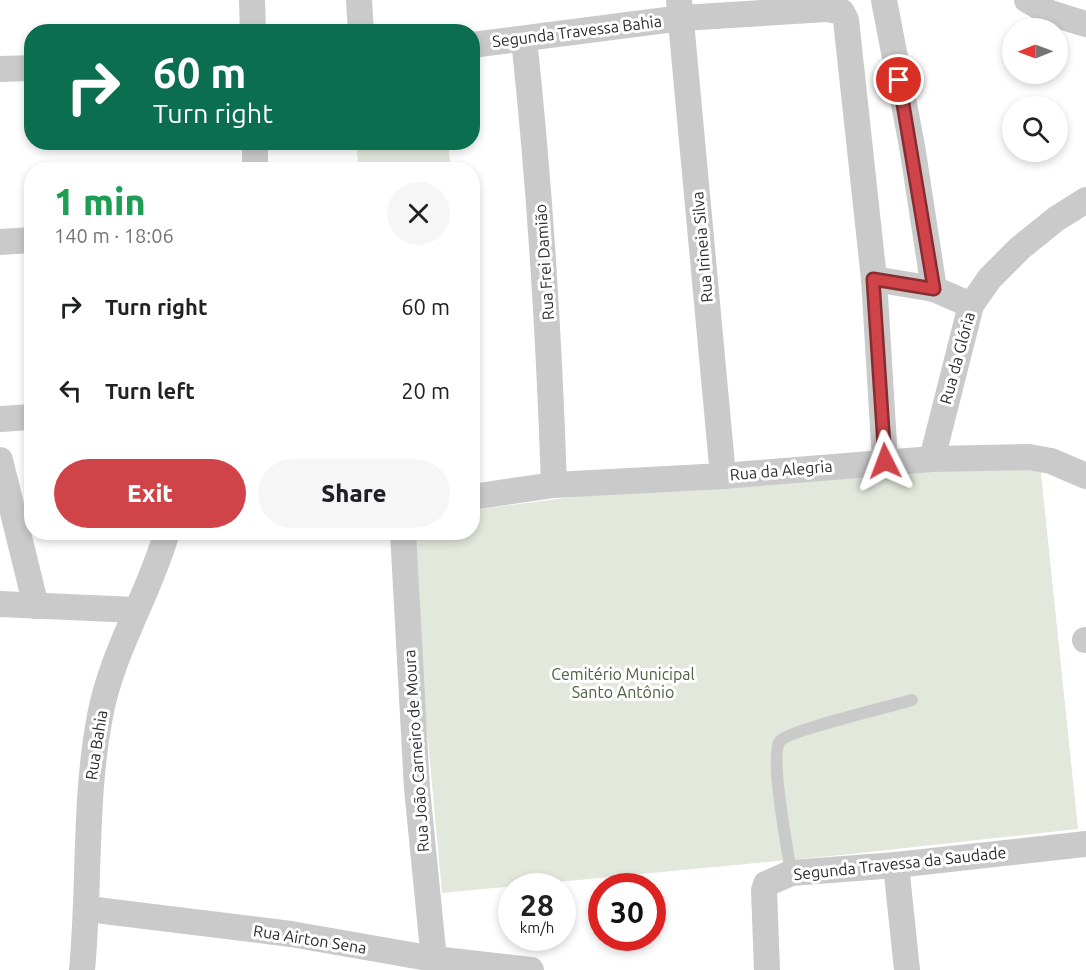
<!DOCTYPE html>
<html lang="en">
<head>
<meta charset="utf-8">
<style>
	body { margin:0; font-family:Ubuntu,sans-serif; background:#f6f6f6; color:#202124; height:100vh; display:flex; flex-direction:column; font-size:22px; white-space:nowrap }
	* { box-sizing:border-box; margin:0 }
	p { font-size:20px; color:#757577 }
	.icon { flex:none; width:33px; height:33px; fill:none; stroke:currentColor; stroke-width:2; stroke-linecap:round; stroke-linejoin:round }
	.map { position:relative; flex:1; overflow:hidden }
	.details { position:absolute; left:24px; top:162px; width:456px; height:378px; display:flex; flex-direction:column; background:#fff; border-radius:24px; box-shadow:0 3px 9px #0003 }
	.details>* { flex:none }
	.top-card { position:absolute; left:24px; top:24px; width:456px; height:126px; border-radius:24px; box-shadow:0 3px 9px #0003; background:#0b6e4f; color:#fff; overflow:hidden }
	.needle { width:39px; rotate:269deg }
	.controls { position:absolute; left:1002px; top:18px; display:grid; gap:12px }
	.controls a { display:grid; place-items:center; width:66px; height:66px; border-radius:50%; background:#fff; box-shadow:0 3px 9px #0003; font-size:30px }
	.speed { position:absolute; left:498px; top:873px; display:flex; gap:12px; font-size:30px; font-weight:700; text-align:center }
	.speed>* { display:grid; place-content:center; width:78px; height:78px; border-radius:50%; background:#fff; box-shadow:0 3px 9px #0003; line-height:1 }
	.speed small { font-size:15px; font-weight:400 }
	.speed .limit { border:9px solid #d22; background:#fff; color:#111 }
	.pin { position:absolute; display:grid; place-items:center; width:51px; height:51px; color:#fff; margin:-26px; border:3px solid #fff; border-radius:50%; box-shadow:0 2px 6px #0007 }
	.me { position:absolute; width:66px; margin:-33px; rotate:357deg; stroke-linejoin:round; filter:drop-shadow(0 0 4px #0008) }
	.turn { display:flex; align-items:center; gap:21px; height:126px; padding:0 30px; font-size:27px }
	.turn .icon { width:78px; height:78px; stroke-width:2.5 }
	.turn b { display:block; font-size:42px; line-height:51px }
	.round { display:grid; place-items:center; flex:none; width:63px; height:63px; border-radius:32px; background:#f6f6f6 }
	.overview { display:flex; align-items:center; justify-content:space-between; height:102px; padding:0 30px }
	h1 { font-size:36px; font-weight:800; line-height:45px; color:#1e9e55 }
	.cta { display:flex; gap:12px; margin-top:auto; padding:12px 30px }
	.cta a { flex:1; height:69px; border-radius:36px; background:#cf4349; color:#fff; font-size:24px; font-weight:800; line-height:69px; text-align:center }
	.cta a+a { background:#f6f6f6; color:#202124 }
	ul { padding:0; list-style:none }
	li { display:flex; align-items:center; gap:18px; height:84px; padding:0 30px }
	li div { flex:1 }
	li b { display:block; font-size:22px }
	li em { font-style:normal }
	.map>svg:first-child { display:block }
	.green { fill:#e2e8dc }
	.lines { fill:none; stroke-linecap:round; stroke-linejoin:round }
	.lane { stroke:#cacaca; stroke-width:12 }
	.street { stroke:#cacaca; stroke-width:26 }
	.route-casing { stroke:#872c2f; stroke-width:15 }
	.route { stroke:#cf4349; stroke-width:10 }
	.labels { text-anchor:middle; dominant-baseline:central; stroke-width:6; stroke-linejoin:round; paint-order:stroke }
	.street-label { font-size:16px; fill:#2d2d2d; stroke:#fff }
	.park-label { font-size:16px; fill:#4f6240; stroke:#fff }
</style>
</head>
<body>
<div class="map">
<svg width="1086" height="970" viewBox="0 0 1086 970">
	<rect width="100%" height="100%" fill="#fff"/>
	<g class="green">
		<polygon points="356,143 448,143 451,169 359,169"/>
		<polygon points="1040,464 1078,829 851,854 442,893 409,533 472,532 473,510 602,493"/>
	</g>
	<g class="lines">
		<path class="lane" d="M791 873C788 852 769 754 780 741 787 731 892 706 912 700"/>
		<g class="street">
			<polyline points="252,0 253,32"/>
			<polyline points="359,0 361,32"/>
			<polyline points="679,0 723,476"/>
			<polyline points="884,0 912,146 934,289"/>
			<polyline points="1027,0 1050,13 1086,24"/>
			<path d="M524 39C540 188 549 335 554 485"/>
			<polyline points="472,45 682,18 827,9 842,12 846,20 874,279 885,461"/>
			<polyline points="0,69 32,68"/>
			<polyline points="255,142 255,170"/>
			<polyline points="0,242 32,240"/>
			<polyline points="874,279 934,289 971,305"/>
			<polyline points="0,419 32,417"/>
			<polyline points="932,459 971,305 990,278 1020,248 1056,219 1086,200"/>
			<polyline points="0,460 36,606"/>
			<polyline points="472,497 554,485 723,476 932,459 1029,457 1051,461 1086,476"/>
			<polyline points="403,532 417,789 435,970"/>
			<polyline points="0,604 135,610"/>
			<polyline points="1085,640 1086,640"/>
			<polyline points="896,865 907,970"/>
			<polyline points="88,909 291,934 434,959 531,970"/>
			<path d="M82 970C90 886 84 800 100 716 112 651 149 595 167 532"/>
			<polyline points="767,970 764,890 766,884 791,873 896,865 1086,844"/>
		</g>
	</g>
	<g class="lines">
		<g class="route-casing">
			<polyline id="route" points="885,461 873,279 934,289 899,80"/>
		</g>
		<use href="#route" class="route"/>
	</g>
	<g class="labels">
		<g class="street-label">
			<text transform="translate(577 31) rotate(-7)">Segunda Travessa Bahia</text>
			<text transform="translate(702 247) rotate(-95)">Rua Irineia Silva</text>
			<text transform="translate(544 262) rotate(-94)">Rua Frei Damião</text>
			<text transform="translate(957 358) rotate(-75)">Rua da Glória</text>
			<text transform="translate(781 470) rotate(-5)">Rua da Alegria</text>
			<text transform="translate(96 745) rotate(-81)">Rua Bahia</text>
			<text transform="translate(416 751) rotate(-94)">Rua João Carneiro de Moura</text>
			<text transform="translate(900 863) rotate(-6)">Segunda Travessa da Saudade</text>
			<text transform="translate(310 939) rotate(9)">Rua Airton Sena</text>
		</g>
		<g class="park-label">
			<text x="623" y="674">Cemitério Municipal<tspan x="623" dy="18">Santo Antônio</tspan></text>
		</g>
	</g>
</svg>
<div class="controls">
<a><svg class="needle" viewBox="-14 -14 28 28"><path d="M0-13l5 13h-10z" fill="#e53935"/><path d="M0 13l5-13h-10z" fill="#757577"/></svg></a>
<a><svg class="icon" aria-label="search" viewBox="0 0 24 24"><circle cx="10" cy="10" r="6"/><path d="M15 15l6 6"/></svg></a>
</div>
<div class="speed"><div>28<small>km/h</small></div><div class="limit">30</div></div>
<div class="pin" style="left:899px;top:80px;background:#d93025"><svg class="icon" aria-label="arrive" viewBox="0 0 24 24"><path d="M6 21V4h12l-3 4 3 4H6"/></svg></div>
<svg class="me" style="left:885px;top:461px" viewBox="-20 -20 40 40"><path d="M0-17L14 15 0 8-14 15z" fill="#cf4349" stroke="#fff" stroke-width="4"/></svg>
<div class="top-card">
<div class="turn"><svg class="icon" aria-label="right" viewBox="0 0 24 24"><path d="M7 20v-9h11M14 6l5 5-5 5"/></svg><div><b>60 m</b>Turn right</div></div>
</div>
<section class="details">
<div class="overview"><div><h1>1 min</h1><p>140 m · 18:06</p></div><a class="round"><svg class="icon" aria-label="close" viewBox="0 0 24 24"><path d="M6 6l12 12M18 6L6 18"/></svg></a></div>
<ul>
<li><svg class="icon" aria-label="right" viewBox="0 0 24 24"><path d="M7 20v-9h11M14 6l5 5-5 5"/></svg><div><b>Turn right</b></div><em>60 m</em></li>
<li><svg class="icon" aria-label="left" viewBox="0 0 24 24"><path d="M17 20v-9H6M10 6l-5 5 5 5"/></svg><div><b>Turn left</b></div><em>20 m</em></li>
</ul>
<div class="cta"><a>Exit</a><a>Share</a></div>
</section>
</div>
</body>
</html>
